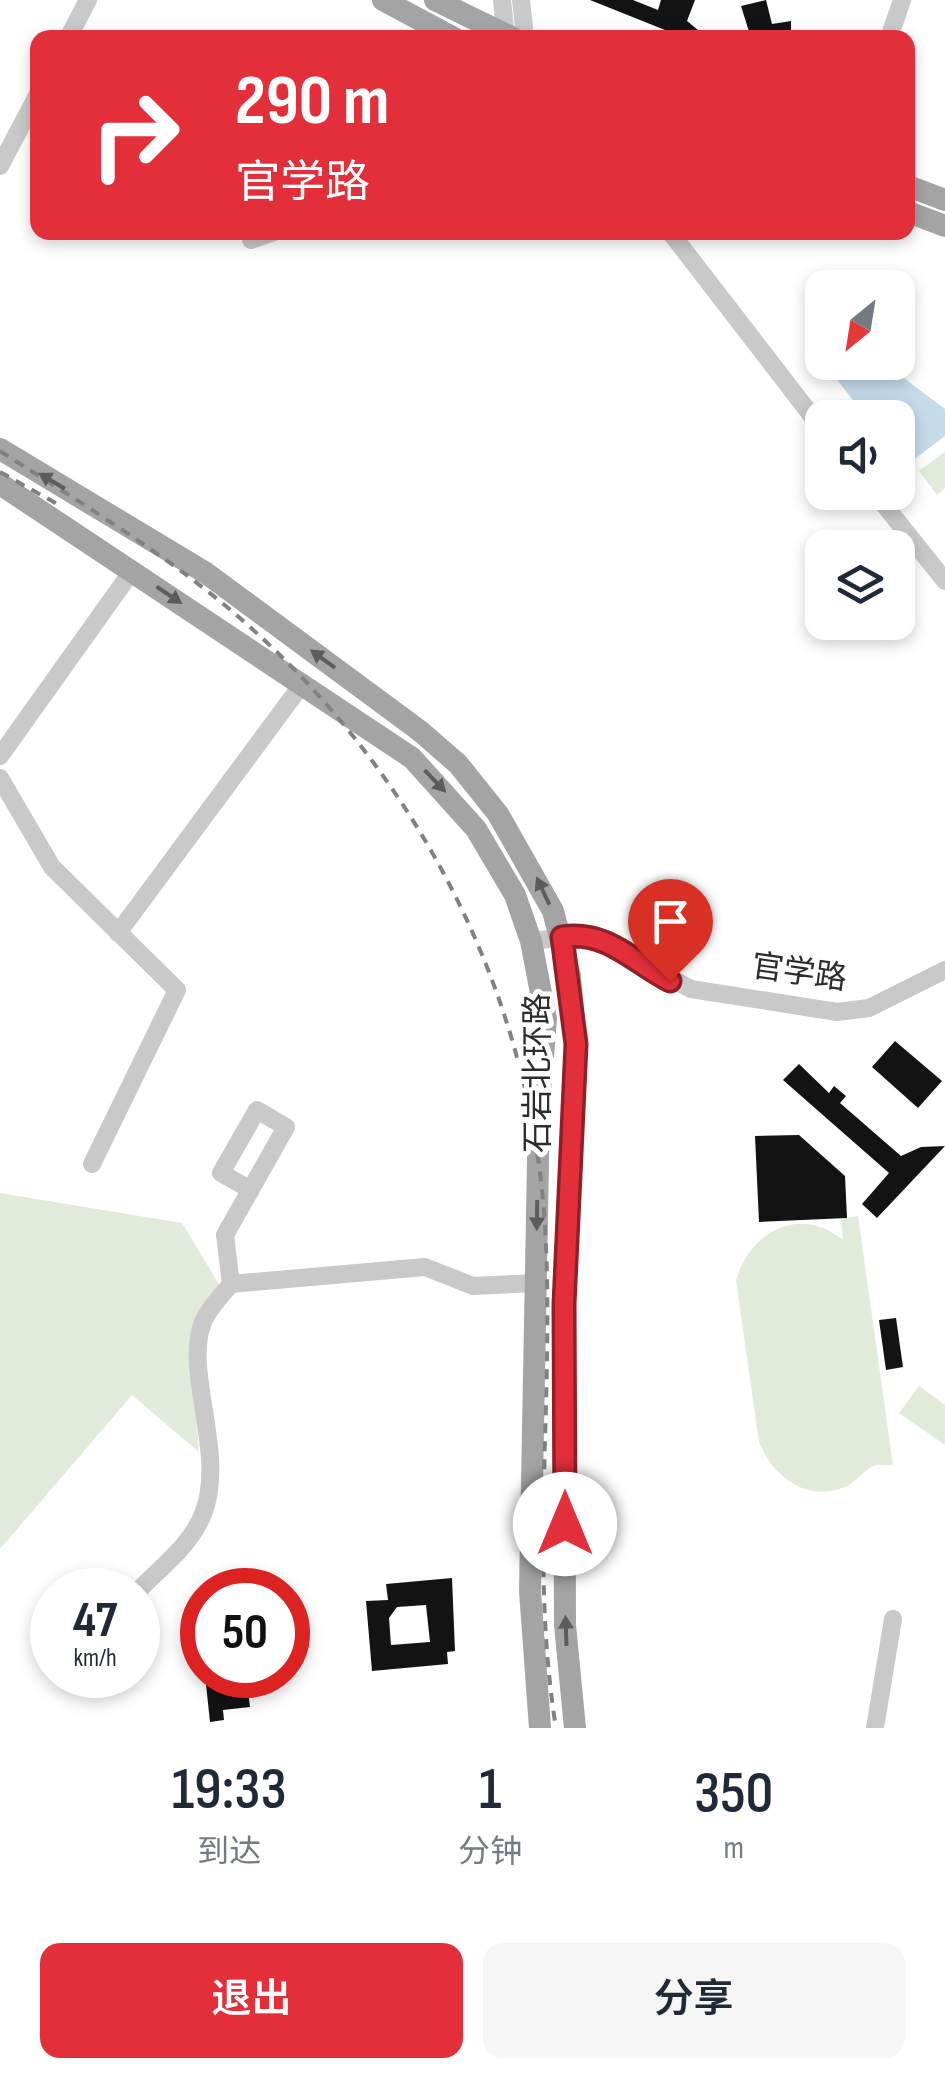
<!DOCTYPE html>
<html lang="zh">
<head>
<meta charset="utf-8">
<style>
	body { margin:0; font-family:"Sofia Sans Condensed","Noto Sans SC",sans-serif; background:#f6f6f7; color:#1f2937; height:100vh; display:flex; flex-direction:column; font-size:38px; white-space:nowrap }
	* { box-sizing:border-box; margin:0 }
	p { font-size:32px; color:#747a83 }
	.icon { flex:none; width:55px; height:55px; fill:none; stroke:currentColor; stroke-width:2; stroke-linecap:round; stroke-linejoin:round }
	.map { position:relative; height:1728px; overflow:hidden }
	.details { display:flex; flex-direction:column; background:#fff; flex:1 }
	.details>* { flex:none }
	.banner { position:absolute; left:30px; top:30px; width:885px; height:210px; border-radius:20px; box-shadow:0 5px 15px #0003; background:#e22f3a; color:#fff; overflow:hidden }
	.needle { width:65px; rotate:210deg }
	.tools { position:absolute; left:805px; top:270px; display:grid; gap:20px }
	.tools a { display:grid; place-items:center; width:110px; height:110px; border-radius:20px; background:#fff; box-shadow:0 5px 15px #0003; font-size:50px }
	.speed { position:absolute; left:30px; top:1568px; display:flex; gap:20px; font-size:50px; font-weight:700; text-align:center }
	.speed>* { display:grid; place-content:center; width:130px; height:130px; border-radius:50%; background:#fff; box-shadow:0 5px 15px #0003; line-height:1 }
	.speed small { font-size:25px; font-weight:400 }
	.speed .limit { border:15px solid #d22; background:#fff; color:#111 }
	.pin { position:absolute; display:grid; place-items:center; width:85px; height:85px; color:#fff; margin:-102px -42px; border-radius:50% 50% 50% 0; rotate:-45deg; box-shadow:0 0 10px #0007 }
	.pin .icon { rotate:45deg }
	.me { position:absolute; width:110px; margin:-55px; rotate:0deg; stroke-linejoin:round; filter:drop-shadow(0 0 8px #0008) }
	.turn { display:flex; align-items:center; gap:35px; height:210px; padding:0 40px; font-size:45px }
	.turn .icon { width:130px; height:130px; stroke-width:2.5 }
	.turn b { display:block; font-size:70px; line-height:85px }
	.eta { display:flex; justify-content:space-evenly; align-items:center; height:170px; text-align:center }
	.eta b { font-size:60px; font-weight:600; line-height:70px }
	.primary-button { display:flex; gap:20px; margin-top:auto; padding:20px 40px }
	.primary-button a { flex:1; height:115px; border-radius:20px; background:#e22f3a; color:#fff; font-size:40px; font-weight:600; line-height:115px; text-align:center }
	.primary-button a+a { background:#f6f6f7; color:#1f2937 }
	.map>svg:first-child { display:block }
	.green { fill:#e2ead9 }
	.water { fill:#c5dbea }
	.building { fill:#131313; fill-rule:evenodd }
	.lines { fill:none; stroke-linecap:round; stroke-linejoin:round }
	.minor { stroke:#c9c9c9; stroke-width:18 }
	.major { stroke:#a4a4a4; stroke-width:22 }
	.rail { stroke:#818181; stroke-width:4; stroke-dasharray:10 8; stroke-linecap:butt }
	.oneway { fill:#5c5c5c }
	.route-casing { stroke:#931f26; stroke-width:25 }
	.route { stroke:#e22f3a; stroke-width:18 }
	.labels { text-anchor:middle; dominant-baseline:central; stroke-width:10; stroke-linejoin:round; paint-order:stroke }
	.street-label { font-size:32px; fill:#2c2c2c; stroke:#fff }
</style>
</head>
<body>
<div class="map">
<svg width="945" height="1728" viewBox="0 0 945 1728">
	<rect width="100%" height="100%" fill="#fff"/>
	<g class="green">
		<polygon points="945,452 945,488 937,495 919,471"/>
		<polygon points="0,1193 182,1223 220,1286 193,1359 199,1452 132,1395 0,1549"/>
		<path d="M858 1216 893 1465C886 1466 879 1463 873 1466 864 1470 857 1481 847 1486 808 1504 773 1477 759 1442L736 1280C750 1232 800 1204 843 1240L841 1219Z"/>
		<polygon points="919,1386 945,1405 945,1445 899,1413"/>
	</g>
	<polygon class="water" points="824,363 884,363 945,409 945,436 904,467 898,458 898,418 866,417"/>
	<g class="building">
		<polygon points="590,0 633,0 658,10 661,0 695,0 687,21 698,30 694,38 685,38"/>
		<polygon points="766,0 772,24 791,21 791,38 751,38 741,6"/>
		<polygon points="895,1041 942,1081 918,1108 872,1067"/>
		<polygon points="799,1064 829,1093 834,1086 846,1096 840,1103 901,1156 921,1147 945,1146 877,1218 862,1204 889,1173 783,1080"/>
		<polygon points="799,1135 845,1176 847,1218 759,1222 755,1136"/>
		<polygon points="896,1318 903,1367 886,1370 879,1320"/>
		<path d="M452 1578 455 1651 447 1652 448 1664 372 1671 366 1601 388 1600 386 1584ZM426 1605 430 1642 391 1645 389 1618 397 1607Z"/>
		<polygon points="202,1612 202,1638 192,1649 182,1640"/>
		<polygon points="205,1675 246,1675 250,1707 223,1710 224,1720 210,1722"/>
	</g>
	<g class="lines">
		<g class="minor">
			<polyline points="502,0 506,38"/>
			<polyline points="68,38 88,0"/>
			<polyline points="521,38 524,27 521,0"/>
			<polyline points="889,38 902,0"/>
			<polyline points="0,166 38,94"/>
			<polyline points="670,232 822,429"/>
			<polyline points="251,240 274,232"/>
			<polyline points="874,492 945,581"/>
			<polyline points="0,756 132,571"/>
			<polyline points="0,778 52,867 177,990 92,1164"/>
			<polyline points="118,933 303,683"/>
			<polyline points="531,941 588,935 691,989 837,1012 869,1008 945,970"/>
			<polyline points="231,1284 225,1235 286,1127 257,1110 221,1173 251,1190"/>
			<path d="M138 1591C160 1568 191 1545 203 1514 227 1454 183 1371 203 1322 209 1308 221 1296 231 1284L425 1267 473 1286 536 1283"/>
			<polyline points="875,1728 893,1619"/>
		</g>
		<g class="major">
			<polyline points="383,0 454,38"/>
			<polyline points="435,0 513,38"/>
			<polyline points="908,186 945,200"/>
			<polyline points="908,212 945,226"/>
			<polyline points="0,449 206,573 420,731 458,764 498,814 553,911 570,976 576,1044 564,1304 565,1625 575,1728"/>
			<polyline points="0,484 412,758 476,829 515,895 531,941 546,1019 539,1108 530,1591 540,1728"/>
		</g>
		<g class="rail">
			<path d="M0 451C82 504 168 555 241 619 422 777 537 1005 546 1246 553 1408 530 1567 556 1728"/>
			<polyline points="0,472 61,506"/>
		</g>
	</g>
	<defs><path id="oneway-solid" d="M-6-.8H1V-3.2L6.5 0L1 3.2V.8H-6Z" transform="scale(2.5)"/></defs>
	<g class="oneway">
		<use href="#oneway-solid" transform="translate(52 481) rotate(-149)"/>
		<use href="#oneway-solid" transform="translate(169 595) rotate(34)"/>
		<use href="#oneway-solid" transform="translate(323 659) rotate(-144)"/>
		<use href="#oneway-solid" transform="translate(435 781) rotate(46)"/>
		<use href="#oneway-solid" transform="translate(543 891) rotate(-115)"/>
		<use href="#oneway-solid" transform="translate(537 1215) rotate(91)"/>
		<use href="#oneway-solid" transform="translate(566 1631) rotate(-92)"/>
	</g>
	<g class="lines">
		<g class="route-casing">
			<path id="route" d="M565 1524 564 1304 576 1044 562 937C607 930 633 962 670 981"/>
		</g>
		<use href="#route" class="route"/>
	</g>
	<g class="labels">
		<g class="street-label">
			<text transform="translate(799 973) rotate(8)">官学路</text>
			<text transform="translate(538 1073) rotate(-90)">石岩北环路</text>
		</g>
	</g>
</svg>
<div class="tools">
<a><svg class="needle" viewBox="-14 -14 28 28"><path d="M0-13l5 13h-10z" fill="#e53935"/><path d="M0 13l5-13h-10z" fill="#747a83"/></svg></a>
<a><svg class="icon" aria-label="sound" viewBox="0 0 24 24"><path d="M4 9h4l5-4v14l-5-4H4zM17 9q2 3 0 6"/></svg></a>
<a><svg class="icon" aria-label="layers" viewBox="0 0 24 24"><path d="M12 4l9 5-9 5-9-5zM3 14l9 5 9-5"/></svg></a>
</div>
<div class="speed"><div>47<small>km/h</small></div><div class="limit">50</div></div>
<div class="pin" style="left:670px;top:981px;background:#d93025"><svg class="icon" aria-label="arrive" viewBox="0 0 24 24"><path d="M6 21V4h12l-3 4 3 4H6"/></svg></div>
<svg class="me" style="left:565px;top:1524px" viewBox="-20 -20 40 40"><circle r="19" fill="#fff"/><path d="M0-13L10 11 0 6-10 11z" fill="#e22f3a"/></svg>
<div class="banner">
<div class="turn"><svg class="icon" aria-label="right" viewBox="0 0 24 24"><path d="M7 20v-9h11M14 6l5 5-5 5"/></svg><div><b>290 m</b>官学路</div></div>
</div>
</div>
<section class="details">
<div class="eta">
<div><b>19:33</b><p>到达</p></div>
<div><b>1</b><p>分钟</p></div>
<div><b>350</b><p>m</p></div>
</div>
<div class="primary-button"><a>退出</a><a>分享</a></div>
</section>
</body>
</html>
